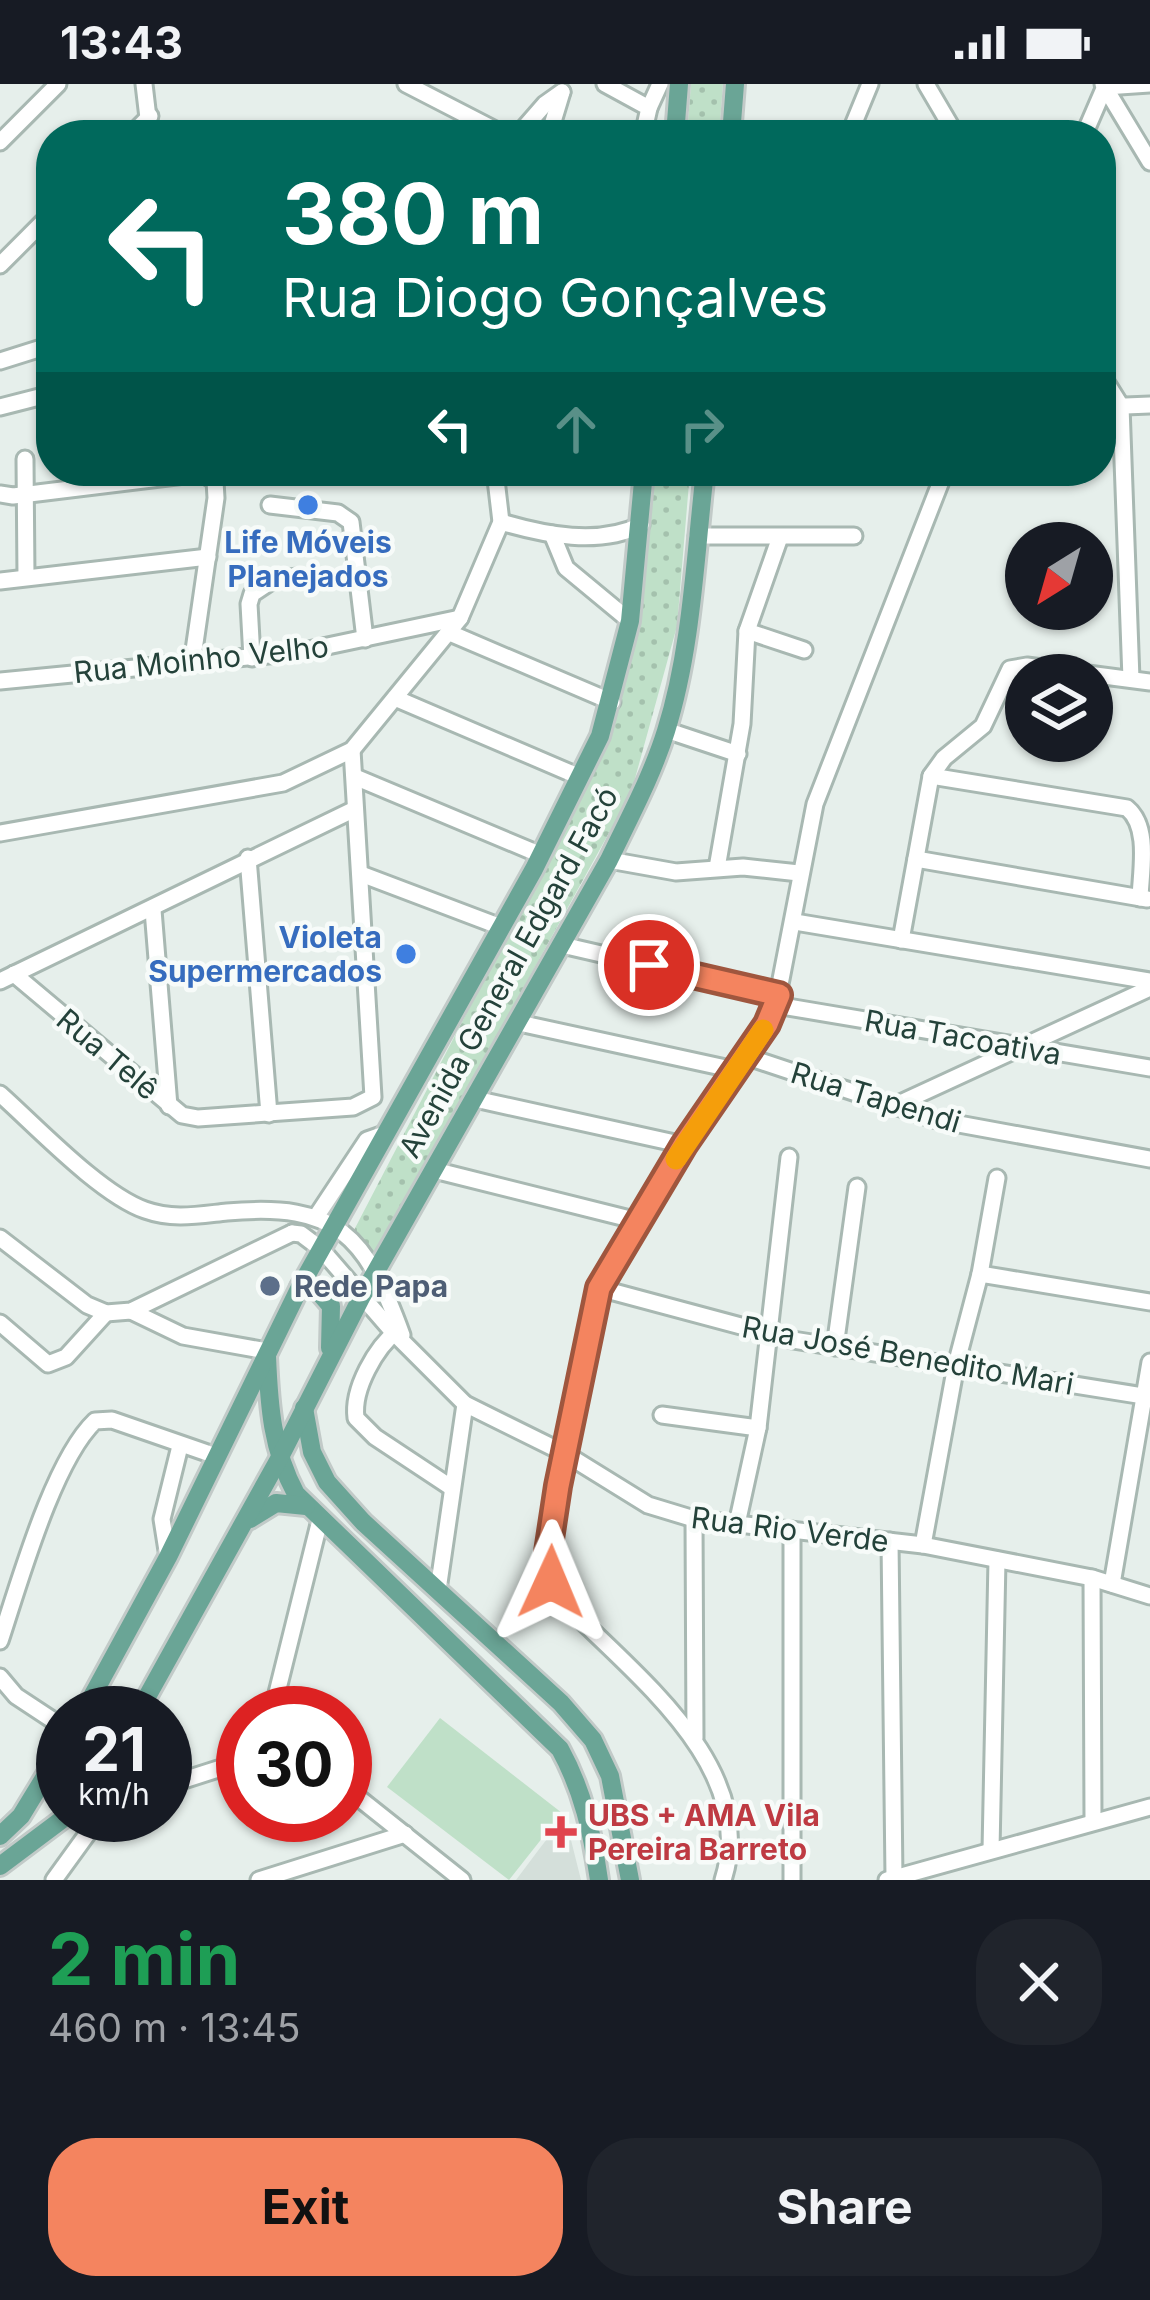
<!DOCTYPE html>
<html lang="en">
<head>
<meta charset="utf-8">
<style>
	body { margin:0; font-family:Inter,sans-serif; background:#20242c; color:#f1f3f6; height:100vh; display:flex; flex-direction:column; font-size:45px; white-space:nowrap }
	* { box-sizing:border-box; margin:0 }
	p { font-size:39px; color:#9ea1a6 }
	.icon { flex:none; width:66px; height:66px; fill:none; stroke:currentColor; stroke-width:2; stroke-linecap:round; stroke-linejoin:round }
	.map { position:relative; height:1796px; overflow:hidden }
	.panel { display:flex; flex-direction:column; background:#171b24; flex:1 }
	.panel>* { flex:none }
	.top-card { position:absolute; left:36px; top:36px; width:1080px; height:366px; border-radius:48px; box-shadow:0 3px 9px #0004; background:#00695c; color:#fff; overflow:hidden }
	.needle { width:78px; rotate:217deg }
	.tools { position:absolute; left:1005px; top:438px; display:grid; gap:24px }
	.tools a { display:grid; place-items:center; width:108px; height:108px; border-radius:50%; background:#171b24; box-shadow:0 3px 9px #0004; font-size:60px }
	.speed { position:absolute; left:36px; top:1602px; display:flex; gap:24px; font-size:60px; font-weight:700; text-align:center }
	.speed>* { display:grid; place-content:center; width:156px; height:156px; border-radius:50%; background:#171b24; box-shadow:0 3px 9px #0004; line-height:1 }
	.speed small { font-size:30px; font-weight:400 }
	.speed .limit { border:18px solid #d22; background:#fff; color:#111 }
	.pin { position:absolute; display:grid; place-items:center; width:102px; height:102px; color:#fff; margin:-51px; border:6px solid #fff; border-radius:50%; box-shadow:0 3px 12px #0007 }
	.me { position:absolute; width:132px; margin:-66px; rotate:1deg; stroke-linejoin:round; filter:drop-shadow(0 0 9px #0008) }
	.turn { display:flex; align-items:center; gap:42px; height:252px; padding:0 48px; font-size:54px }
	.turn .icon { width:156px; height:156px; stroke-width:2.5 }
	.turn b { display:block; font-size:84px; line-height:102px }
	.lanes { display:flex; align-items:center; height:114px; padding:0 48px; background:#0003; justify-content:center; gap:60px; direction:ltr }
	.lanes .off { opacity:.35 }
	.round { display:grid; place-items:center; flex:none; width:126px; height:126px; border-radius:48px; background:#20242c }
	.headline { display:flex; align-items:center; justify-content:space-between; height:204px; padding:0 48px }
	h1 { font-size:72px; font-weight:700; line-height:90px; color:#1e9e55 }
	.button { display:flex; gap:24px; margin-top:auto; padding:24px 48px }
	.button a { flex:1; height:138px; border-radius:48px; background:#f4845f; color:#111; font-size:48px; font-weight:700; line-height:138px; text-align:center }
	.button a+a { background:#20242c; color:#f1f3f6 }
	.status { display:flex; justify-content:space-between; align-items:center; height:84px; padding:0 60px; background:#171b24; direction:ltr }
	.status svg { height:33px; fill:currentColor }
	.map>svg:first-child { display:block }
	.built { fill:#d4dfda }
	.grass { fill:url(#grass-dots) }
	.garden { fill:#bfe0c8 }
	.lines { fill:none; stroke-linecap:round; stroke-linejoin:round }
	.minor-casing { stroke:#a8b8b2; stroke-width:21 }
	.major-casing { stroke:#c2cac8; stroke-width:24 }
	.minor { stroke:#fff; stroke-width:15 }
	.major { stroke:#6aa596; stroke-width:18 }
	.route-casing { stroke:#9f563e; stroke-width:30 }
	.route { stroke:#f4845f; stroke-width:21 }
	.slow { stroke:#f59e0b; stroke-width:21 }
	.shop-dot { fill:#3f7fe0; stroke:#f7fbf9; stroke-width:4.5 }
	.service-dot { fill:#5c6f8a; stroke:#f7fbf9; stroke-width:4.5 }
	.health-dot { fill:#e0444e; stroke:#f7fbf9; stroke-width:4.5 }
	.labels { text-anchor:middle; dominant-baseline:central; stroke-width:9; stroke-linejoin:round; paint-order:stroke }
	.shop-label { font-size:30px; font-weight:bold; fill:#366cbe; stroke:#f7fbf9 }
	.street-label { font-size:30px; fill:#24423a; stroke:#f7fbf9 }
	.service-label { font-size:30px; font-weight:bold; fill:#4e5e75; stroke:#f7fbf9; text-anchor:start }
	.health-label { font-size:30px; font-weight:bold; fill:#be3a42; stroke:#f7fbf9; text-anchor:start }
</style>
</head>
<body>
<div class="status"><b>13:43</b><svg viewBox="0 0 49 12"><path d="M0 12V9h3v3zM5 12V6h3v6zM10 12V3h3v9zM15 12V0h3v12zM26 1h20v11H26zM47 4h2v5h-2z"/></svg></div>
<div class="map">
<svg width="1150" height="1796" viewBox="0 0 1150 1796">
	<defs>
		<pattern id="grass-dots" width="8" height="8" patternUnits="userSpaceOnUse" patternTransform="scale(3)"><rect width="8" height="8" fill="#bfe0c8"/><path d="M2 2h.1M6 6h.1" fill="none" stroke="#a4c1ad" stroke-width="1.8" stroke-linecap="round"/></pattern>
	</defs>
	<rect width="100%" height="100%" fill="#e6efeb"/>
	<polygon class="built" points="565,1732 581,1796 516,1796 540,1764"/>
	<g class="grass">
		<polygon points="691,0 723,0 719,51 687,51"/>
		<polygon points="654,387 690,387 677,542 631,709 376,1171 352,1150 586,699 618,627 637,540"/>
	</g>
	<polygon class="garden" points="440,1634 562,1729 509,1796 387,1703"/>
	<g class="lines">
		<g class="minor-casing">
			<g id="minor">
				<polyline points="144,0 150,51"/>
				<polyline points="406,0 505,51"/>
				<polyline points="605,0 649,24 643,51"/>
				<polyline points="926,0 956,51"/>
				<polyline points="1103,0 1150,78"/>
				<polyline points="1105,3 1150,0"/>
				<polyline points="649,24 660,0"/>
				<polyline points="131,51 150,32"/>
				<polyline points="518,51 545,20 562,8"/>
				<polyline points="549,51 562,8"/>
				<polyline points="849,51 870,0"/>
				<polyline points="1084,51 1106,0"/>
				<polyline points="0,58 58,0"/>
				<polyline points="0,181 51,130"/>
				<polyline points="0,277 51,261"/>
				<polyline points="1101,290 1121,322 1131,595"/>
				<polyline points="0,323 51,310"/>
				<polyline points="1101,323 1150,321"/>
				<polyline points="25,375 26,493"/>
				<polyline points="0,410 13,412 201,389 215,397 216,414 192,580"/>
				<polyline points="270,421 338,429 351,438 365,555"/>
				<path d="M501 438C545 451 599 462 641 441"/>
				<polyline points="552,450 566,484 630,537"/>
				<polyline points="697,452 854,452"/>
				<polyline points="0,497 208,473"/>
				<polyline points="747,547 804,566"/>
				<polyline points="450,549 612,618"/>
				<polyline points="252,574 249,520 252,510 273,496 298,493"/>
				<polyline points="0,597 299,568 460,534"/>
				<polyline points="395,614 580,693"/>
				<polyline points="666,646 738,670"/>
				<path d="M931 692 1127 724C1150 743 1141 786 1140 814"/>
				<polyline points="355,693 541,771"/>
				<polyline points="0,749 283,699 352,666 460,534 501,438 495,387"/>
				<polyline points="248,774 269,1030"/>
				<polyline points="916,775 1147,815"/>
				<polyline points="609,776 676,788 743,783 799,789"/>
				<polyline points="717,784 742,640 747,547 780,453"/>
				<polyline points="361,790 501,843"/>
				<polyline points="153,826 169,1022"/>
				<polyline points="795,838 1150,897"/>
				<polyline points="901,856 931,692 944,674 983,642 1010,585 1027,582 1150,598"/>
				<polyline points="562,861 779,911"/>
				<polyline points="14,890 182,1031 198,1034 353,1023 373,1013 352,666"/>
				<polyline points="0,897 355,725"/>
				<polyline points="776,921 1150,984"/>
				<polyline points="519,939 735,986"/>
				<polyline points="745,972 937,1036 1150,1075"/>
				<path d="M0 1010C37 1043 100 1110 145 1126 173 1136 198 1131 227 1128 338 1118 366 1152 402 1251"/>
				<polyline points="475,1015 684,1061"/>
				<polyline points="896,1021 1150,904"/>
				<polyline points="434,1086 638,1137"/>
				<polyline points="316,1133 367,1056 387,1049"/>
				<polyline points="292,1149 301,1150 321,1165 393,1248 465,1320 564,1369 648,1421 694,1435 923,1461 1092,1494 1150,1512"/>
				<polyline points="0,1154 87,1221 106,1229 131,1227 292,1149"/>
				<polyline points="980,1190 1150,1218"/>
				<polyline points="599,1204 793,1256 1150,1313"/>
				<polyline points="131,1227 183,1252 267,1267"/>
				<polyline points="0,1239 48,1280 66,1273 106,1229"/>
				<path d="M398 1246C376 1263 352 1305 356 1334L375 1353 452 1404"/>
				<polyline points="835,1263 857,1103"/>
				<polyline points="662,1331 758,1344"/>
				<polyline points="694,1435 695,1654"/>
				<polyline points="737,1440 758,1344 789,1073"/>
				<polyline points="792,1446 792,1796"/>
				<polyline points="890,1457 894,1794"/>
				<polyline points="923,1461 956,1281 980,1190 997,1094"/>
				<polyline points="168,1473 162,1435 180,1362"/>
				<polyline points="1092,1494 1093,1736"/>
				<polyline points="1112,1500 1150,1278"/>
				<polyline points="438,1506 465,1320"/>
				<path d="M0 1557C19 1500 53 1377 95 1337L112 1336 216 1372"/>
				<polyline points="0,1593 16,1612 63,1643"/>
				<polyline points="272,1629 320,1436"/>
				<polyline points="165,1702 243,1677"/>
				<polyline points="345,1703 462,1796"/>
				<polyline points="991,1766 997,1476"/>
				<polyline points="54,1796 101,1731"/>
				<polyline points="259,1796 405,1750"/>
				<path d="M723 1796C760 1682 631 1589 562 1517L551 1498 548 1467 564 1369 599 1204 684 1061 776 921 815 720 945 387"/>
				<polyline points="887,1796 1150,1723"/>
			</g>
		</g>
		<g class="major-casing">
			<g id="major">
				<polyline points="675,51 679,0"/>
				<polyline points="731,51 735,0"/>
				<polyline points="300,1203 318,1207 331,1222 330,1264"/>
				<path d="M267 1272C269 1321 272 1366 296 1410L560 1665C583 1707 592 1748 599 1796"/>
				<polyline points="304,1324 312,1368 327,1398 363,1438 561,1619 593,1656 610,1692 630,1796"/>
				<polyline points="250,1435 276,1419 306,1422"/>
				<polyline points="83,1629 168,1473 300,1203 534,785 600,652 630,537 644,387"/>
				<path d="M138 1629 279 1375 362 1212 609 776C629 734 652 692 666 647 692 564 695 473 705 387"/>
				<polyline points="0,1752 21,1732 63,1663"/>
				<polyline points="0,1782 68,1731"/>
			</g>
		</g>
		<use href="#minor" class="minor"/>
		<use href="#major" class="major"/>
	</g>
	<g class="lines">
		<g class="route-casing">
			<polyline id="route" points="551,1498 548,1468 558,1402 599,1204 684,1061 767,940 779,911 649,881"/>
		</g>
		<use href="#route" class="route"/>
		<polyline class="slow" points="676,1075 763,946"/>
	</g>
	<g class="shop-dot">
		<circle cx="308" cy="421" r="12"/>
		<circle cx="406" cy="870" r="12"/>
	</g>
	<circle class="service-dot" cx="270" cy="1202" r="12"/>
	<path class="health-dot" d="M555 1730h12v12h12v12h-12v12h-12v-12h-12v-12h12z"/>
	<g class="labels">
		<g class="shop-label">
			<text x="308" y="458">Life Móveis<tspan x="308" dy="34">Planejados</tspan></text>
			<text x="382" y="853" text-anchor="end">Violeta<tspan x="382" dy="34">Supermercados</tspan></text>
		</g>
		<g class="street-label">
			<text transform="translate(201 575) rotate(-6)">Rua Moinho Velho</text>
			<text transform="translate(508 888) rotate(-61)">Avenida General Edgard Facó</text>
			<text transform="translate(963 953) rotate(10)">Rua Tacoativa</text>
			<text transform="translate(108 970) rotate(40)">Rua Telê</text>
			<text transform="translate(876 1013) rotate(17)">Rua Tapendi</text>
			<text transform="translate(908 1271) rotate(10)">Rua José Benedito Mari</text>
			<text transform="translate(790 1445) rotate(7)">Rua Rio Verde</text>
		</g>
		<g class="service-label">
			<text x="294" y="1202">Rede Papa</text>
		</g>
		<g class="health-label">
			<text x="588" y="1731">UBS + AMA Vila<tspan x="588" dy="34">Pereira Barreto</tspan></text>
		</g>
	</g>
</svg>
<div class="tools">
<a><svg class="needle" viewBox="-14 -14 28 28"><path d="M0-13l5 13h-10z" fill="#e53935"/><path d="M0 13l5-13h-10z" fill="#9ea1a6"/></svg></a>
<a><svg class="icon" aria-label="layers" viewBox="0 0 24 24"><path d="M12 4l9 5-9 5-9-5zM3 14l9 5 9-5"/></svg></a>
</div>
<div class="speed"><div>21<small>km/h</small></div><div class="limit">30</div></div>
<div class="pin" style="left:649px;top:881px;background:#d93025"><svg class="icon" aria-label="arrive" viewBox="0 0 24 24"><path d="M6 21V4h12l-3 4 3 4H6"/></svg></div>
<svg class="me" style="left:551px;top:1498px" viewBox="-20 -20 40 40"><path d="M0-17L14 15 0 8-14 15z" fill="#f4845f" stroke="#fff" stroke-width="4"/></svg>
<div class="top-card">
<div class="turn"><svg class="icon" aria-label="left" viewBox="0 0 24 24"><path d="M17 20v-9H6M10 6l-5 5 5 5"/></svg><div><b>380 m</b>Rua Diogo Gonçalves</div></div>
<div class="lanes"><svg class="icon" aria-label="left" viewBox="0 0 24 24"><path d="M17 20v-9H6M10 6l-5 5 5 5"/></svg><svg class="icon off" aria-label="ahead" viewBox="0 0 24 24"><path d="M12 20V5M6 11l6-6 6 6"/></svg><svg class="icon off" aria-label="right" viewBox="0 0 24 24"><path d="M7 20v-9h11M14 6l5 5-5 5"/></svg></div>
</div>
</div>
<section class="panel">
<div class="headline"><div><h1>2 min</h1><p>460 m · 13:45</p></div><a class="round"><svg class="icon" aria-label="close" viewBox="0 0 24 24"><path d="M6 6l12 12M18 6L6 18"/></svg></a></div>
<div class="button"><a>Exit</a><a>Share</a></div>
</section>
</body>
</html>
